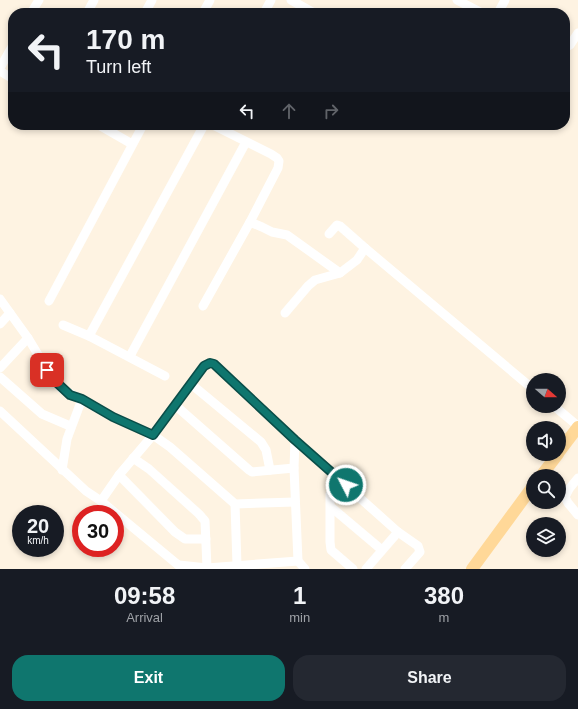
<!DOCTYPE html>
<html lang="en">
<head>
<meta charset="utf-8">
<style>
	body { margin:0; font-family:Arial,sans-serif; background:#242831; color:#f1f3f6; height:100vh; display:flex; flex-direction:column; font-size:15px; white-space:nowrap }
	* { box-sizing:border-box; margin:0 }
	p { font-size:13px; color:#9ea1a6 }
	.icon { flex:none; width:22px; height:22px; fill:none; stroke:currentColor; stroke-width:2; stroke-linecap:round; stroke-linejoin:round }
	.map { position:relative; height:569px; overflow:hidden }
	.panel { display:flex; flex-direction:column; background:#171b24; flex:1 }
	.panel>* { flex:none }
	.top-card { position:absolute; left:8px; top:8px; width:562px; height:122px; border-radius:16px; box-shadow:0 2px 6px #0003; background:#171b24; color:#f1f3f6; overflow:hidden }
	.needle { width:26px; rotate:110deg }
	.buttons { position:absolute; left:526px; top:373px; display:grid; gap:8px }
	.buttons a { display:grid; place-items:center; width:40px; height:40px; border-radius:50%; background:#171b24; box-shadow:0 2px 6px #0003; font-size:20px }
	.speed { position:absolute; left:12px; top:505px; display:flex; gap:8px; font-size:20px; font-weight:700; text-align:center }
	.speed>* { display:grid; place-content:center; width:52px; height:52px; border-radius:50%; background:#171b24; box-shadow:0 2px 6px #0003; line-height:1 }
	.speed small { font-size:10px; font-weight:400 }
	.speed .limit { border:6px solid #d22; background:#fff; color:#111 }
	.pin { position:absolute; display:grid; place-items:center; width:34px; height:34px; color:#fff; margin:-17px; border-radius:8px; box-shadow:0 2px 6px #0006 }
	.me { position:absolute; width:44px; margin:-22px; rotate:311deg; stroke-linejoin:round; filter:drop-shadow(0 0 3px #0008) }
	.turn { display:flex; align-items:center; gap:14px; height:84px; padding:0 12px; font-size:18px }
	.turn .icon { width:52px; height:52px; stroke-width:2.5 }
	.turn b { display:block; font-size:28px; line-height:34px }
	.lanes { display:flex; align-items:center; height:38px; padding:0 12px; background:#0003; justify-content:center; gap:20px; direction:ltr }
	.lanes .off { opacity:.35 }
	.eta { display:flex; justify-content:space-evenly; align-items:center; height:68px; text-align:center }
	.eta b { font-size:24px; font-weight:700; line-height:28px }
	.action { display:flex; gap:8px; margin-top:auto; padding:8px 12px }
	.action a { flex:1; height:46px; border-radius:16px; background:#0f766e; color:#fff; font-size:16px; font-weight:700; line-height:46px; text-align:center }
	.action a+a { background:#242831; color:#f1f3f6 }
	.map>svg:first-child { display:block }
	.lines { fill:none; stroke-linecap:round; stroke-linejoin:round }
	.minor { stroke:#fff; stroke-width:9 }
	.major { stroke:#ffd898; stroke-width:12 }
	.route-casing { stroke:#0a4d48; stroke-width:10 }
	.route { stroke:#0f766e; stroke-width:7 }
</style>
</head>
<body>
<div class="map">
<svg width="578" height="569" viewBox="0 0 578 569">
	<rect width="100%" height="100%" fill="#fef3e2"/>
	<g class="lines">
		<g class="minor">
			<polyline points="291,0 314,13"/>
			<polyline points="457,0 482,13"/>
			<polyline points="31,13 39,0"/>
			<polyline points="87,13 94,0"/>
			<polyline points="145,13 152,0"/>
			<polyline points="203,13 210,0"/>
			<polyline points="264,13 271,0"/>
			<polyline points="498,13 505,0"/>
			<polyline points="565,48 570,45 578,33"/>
			<polyline points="0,68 13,45"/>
			<polyline points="0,71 13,79"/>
			<polyline points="99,125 132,144"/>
			<polyline points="213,125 271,154 277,158 279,161 278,168 250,222 262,227 272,232 287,235 340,273"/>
			<polyline points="365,248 533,389"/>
			<polyline points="0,299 28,338 54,381 62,389 113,417 153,435 170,447 235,504 295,502"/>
			<polyline points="49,301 143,125"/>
			<polyline points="203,306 250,222"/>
			<polyline points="285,313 308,286 315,280 340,273 357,260 365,248 340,226 337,225 329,234"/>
			<polyline points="0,324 10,313"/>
			<polyline points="63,325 89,336"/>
			<polyline points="130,356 246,142"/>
			<polyline points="0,368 28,338"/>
			<polyline points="165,376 89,336 204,125"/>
			<polyline points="0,377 42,414 70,426"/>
			<polyline points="191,384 261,442 266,450 270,470"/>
			<polyline points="175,405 249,470 252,472 294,468"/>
			<polyline points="554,406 578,426"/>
			<polyline points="0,411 86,491 101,501 183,569"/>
			<polyline points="295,440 294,468 298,561 305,569"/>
			<polyline points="133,458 149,469 199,514 205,521 207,568"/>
			<polyline points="62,470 67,439 82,399"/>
			<polyline points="119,475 175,532 185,539 206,539"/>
			<polyline points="578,478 569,489 565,497 568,503 578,515"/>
			<polyline points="347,485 330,494 330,542 331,550 353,569"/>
			<polyline points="101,501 119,475 153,435 204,366 210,363 214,364 295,440 398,532 418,546 420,552 405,569"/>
			<polyline points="235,504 237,565"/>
			<polyline points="331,507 382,550"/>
			<polyline points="179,565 207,568 298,561"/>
			<polyline points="366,569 398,532"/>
		</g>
		<g class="major">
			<polyline points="559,452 578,427"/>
			<polyline points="541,476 558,454"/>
			<polyline points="472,569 533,486"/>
		</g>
	</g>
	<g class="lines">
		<g class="route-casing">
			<polyline id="route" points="47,370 54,380 70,395 82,399 113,417 153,435 204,366 210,363 214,364 295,440 346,485"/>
		</g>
		<use href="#route" class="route"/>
	</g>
</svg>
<div class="buttons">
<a><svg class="needle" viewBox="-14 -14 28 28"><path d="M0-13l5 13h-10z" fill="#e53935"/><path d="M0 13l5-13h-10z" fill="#9ea1a6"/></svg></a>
<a><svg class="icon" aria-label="sound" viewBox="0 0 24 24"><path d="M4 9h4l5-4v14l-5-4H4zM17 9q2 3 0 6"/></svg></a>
<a><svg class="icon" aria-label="search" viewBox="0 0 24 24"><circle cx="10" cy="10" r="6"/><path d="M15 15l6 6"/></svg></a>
<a><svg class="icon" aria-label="layers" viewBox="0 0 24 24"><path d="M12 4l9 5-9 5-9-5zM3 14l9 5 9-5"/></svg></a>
</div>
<div class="speed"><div>20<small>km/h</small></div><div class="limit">30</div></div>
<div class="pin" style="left:47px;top:370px;background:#d93025"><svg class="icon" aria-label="arrive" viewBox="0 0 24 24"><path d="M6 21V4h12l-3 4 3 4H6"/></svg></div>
<svg class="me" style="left:346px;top:485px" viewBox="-20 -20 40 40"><circle r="17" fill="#0f766e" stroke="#fff" stroke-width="3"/><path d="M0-11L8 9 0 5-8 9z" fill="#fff"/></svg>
<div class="top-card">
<div class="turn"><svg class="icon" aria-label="left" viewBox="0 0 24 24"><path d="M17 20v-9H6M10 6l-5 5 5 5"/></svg><div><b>170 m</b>Turn left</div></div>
<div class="lanes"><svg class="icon" aria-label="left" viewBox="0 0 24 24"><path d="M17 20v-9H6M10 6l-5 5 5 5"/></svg><svg class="icon off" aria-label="ahead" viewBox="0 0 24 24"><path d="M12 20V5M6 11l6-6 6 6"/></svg><svg class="icon off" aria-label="right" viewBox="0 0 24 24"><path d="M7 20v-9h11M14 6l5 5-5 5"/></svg></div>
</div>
</div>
<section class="panel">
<div class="eta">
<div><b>09:58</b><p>Arrival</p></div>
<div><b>1</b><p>min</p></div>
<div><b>380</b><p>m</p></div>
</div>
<div class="action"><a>Exit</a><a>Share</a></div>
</section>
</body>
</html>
